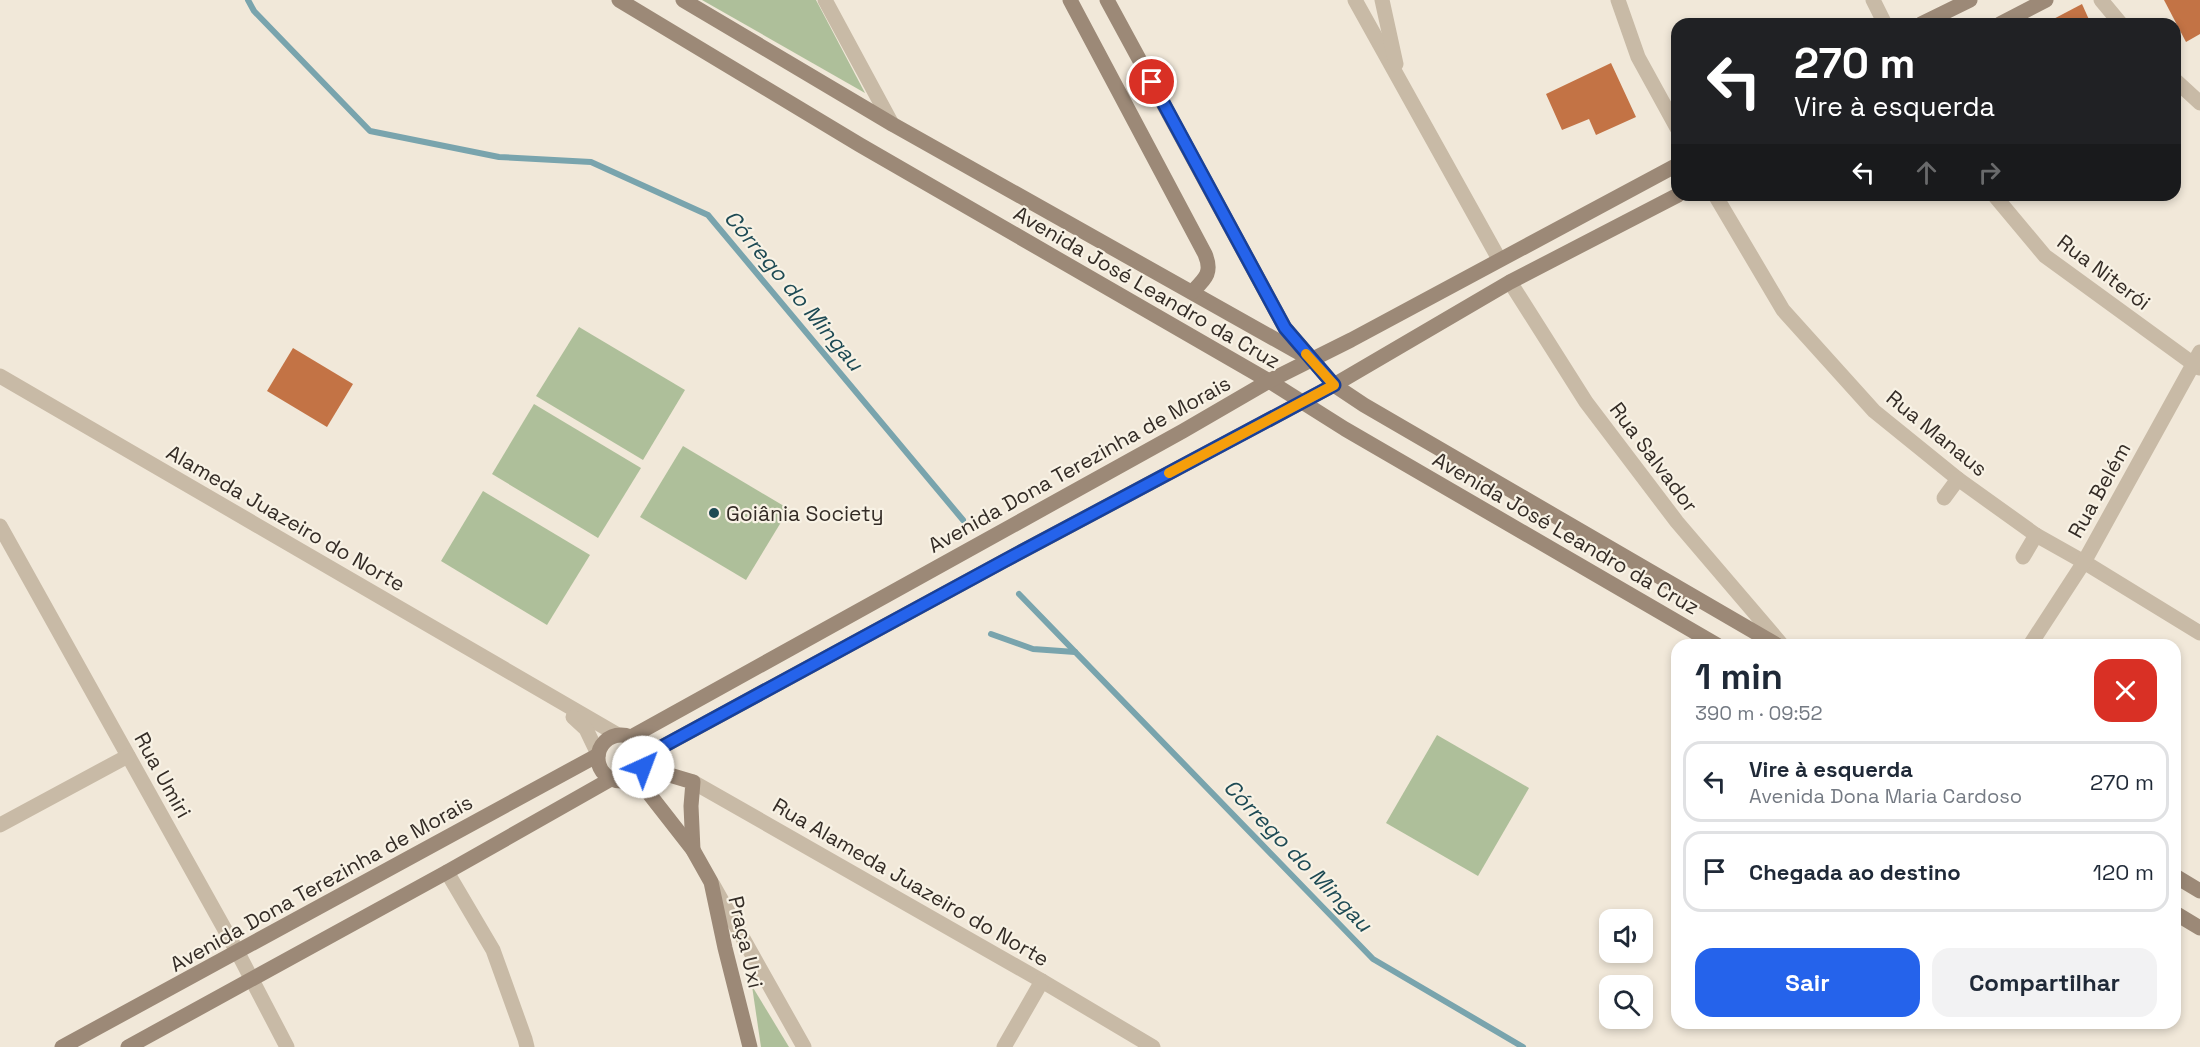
<!DOCTYPE html>
<html lang="pt">
<head>
<meta charset="utf-8">
<style>
	body { margin:0; font-family:"Space Grotesk",sans-serif; background:#f2f2f3; color:#1f2937; height:100vh; display:flex; flex-direction:column; font-size:22px; white-space:nowrap }
	* { box-sizing:border-box; margin:0 }
	p { font-size:20px; color:#747a83 }
	.icon { flex:none; width:33px; height:33px; fill:none; stroke:currentColor; stroke-width:2; stroke-linecap:round; stroke-linejoin:round }
	.map { position:relative; flex:1; overflow:hidden }
	.sheet { position:absolute; left:1671px; top:639px; width:510px; height:390px; display:flex; flex-direction:column; background:#fff; border-radius:18px; box-shadow:0 3px 9px #0003 }
	.sheet>* { flex:none }
	.guide { position:absolute; left:1671px; top:18px; width:510px; height:183px; border-radius:18px; box-shadow:0 3px 9px #0003; background:#202124; color:#fff; overflow:hidden }
	.fabs { position:absolute; left:1599px; top:909px; display:grid; gap:12px }
	.fabs a { display:grid; place-items:center; width:54px; height:54px; border-radius:12px; background:#fff; box-shadow:0 3px 9px #0003; font-size:30px }
	.pin { position:absolute; display:grid; place-items:center; width:51px; height:51px; color:#fff; margin:-26px; border:3px solid #fff; border-radius:50%; box-shadow:0 2px 6px #0007 }
	.me { position:absolute; width:66px; margin:-33px; rotate:43deg; stroke-linejoin:round; filter:drop-shadow(0 0 4px #0008) }
	.turn { display:flex; align-items:center; gap:21px; height:126px; padding:0 24px; font-size:27px }
	.turn .icon { width:78px; height:78px; stroke-width:2.5 }
	.turn b { display:block; font-size:42px; line-height:51px }
	.lanes { display:flex; align-items:center; height:57px; padding:0 24px; background:#0003; justify-content:center; gap:30px; direction:ltr }
	.lanes .off { opacity:.35 }
	.round { display:grid; place-items:center; flex:none; width:63px; height:63px; border-radius:18px; background:#f2f2f3 }
	.head { display:flex; align-items:center; justify-content:space-between; height:102px; padding:0 24px }
	h1 { font-size:36px; font-weight:800; line-height:45px }
	.cta { display:flex; gap:12px; margin-top:auto; padding:12px 24px }
	.cta a { flex:1; height:69px; border-radius:18px; background:#2563eb; color:#fff; font-size:24px; font-weight:800; line-height:69px; text-align:center }
	.cta a+a { background:#f2f2f3; color:#1f2937 }
	ul { padding:0; list-style:none }
	li { display:flex; align-items:center; gap:18px; height:81px; margin:0 12px 9px; padding:0 12px; border:3px solid #e0e1e3; border-radius:18px }
	li div { flex:1 }
	li b { display:block; font-size:22px }
	li em { font-style:normal }
	.map>svg:first-child { display:block }
	.green { fill:#aebf9a }
	.lines { fill:none; stroke-linecap:round; stroke-linejoin:round }
	.stream { stroke:#79a4ad; stroke-width:6 }
	.building { fill:#c37345 }
	.street { stroke:#c8baa6; stroke-width:15 }
	.secondary { stroke:#9c8977; stroke-width:15 }
	.route-casing { stroke:#184099; stroke-width:15 }
	.route { stroke:#2563eb; stroke-width:10 }
	.slow { stroke:#f59e0b; stroke-width:10 }
	.poi-dot { fill:#1d4a54; stroke:#f8f2e5; stroke-width:2 }
	.labels { text-anchor:middle; dominant-baseline:central; stroke-width:4.5; stroke-linejoin:round; paint-order:stroke }
	.street-label { font-size:21px; fill:#342c26; stroke:#f8f2e5 }
	.poi-label { font-size:21px; fill:#342c26; stroke:#f8f2e5; text-anchor:start }
	.water-label { font-size:22px; font-style:italic; fill:#1d4a54; stroke:#f8f2e5 }
</style>
</head>
<body>
<div class="map">
<svg width="2200" height="1047" viewBox="0 0 2200 1047">
	<rect width="100%" height="100%" fill="#f1e8d9"/>
	<g class="green">
		<polygon points="702,0 816,0 865,93"/>
		<polygon points="579,327 685,390 643,460 536,396"/>
		<polygon points="534,404 641,468 598,538 492,474"/>
		<polygon points="683,446 789,509 746,580 640,517"/>
		<polygon points="483,491 590,555 547,625 441,561"/>
		<polygon points="1437,735 1529,788 1478,876 1386,823"/>
		<polygon points="752,986 789,1047 761,1047"/>
	</g>
	<g class="lines">
		<g class="stream">
			<polyline points="248,0 254,11 370,131 499,157 591,162 708,215 963,520"/>
			<polyline points="1019,594 1373,959 1523,1047"/>
			<polyline points="991,634 1033,649 1075,652"/>
		</g>
	</g>
	<g class="building">
		<polygon points="2164,0 2200,0 2200,34 2186,42"/>
		<polygon points="2082,4 2091,24 2044,24"/>
		<polygon points="1611,63 1636,117 1596,135 1589,119 1562,130 1546,94"/>
		<polygon points="293,348 353,384 327,427 267,391"/>
	</g>
	<g class="lines">
		<g class="street">
			<polyline points="825,0 892,124"/>
			<polyline points="1355,0 1499,259"/>
			<polyline points="1382,0 1396,64"/>
			<polyline points="1618,0 1638,57 1677,128"/>
			<polyline points="1873,0 1885,24"/>
			<polyline points="2101,0 2121,24"/>
			<polyline points="2175,80 2200,103"/>
			<polyline points="1715,195 1783,310 1874,411 1958,479 2036,535 2084,562 2200,633"/>
			<polyline points="1994,195 2045,256 2199,368"/>
			<polyline points="1510,282 1586,402 1677,522 1782,645"/>
			<polyline points="0,376 618,735"/>
			<polyline points="1944,498 1958,479"/>
			<polyline points="0,526 238,953 287,1047"/>
			<polyline points="2023,557 2036,535"/>
			<polyline points="2030,645 2084,562 2200,352"/>
			<polyline points="573,717 586,729 598,754"/>
			<polyline points="693,782 1042,981 1153,1047"/>
			<polyline points="0,825 128,756"/>
			<polyline points="447,872 493,950 525,1039 527,1047"/>
			<polyline points="713,885 804,1047"/>
			<polyline points="1004,1047 1042,981"/>
		</g>
		<g class="secondary">
			<polyline points="619,0 860,145 1269,381 1345,429 1717,645"/>
			<polyline points="683,0 892,124 1303,355"/>
			<path d="M1070 0 1205 254C1213 273 1205 279 1192 292"/>
			<polyline points="1107,0 1285,328 1334,385 1364,405 1777,645"/>
			<polyline points="1921,24 1970,0"/>
			<polyline points="2000,24 2046,0"/>
			<circle cx="621" cy="758" r="23"/>
			<polyline points="631,737 1183,431 1269,381 1351,340 1677,165"/>
			<polyline points="645,756 1004,561 1334,385 1510,282 1678,195"/>
			<polyline points="643,767 693,782 691,806 693,850"/>
			<polyline points="636,777 693,850 711,882 725,948 750,1047"/>
			<polyline points="2175,876 2200,891"/>
			<polyline points="2175,913 2200,928"/>
			<polyline points="62,1047 598,755"/>
			<polyline points="128,1047 447,872 611,779"/>
		</g>
	</g>
	<g class="lines">
		<g class="route-casing">
			<polyline id="route" points="643,767 645,756 1004,561 1334,385 1285,328 1152,82"/>
		</g>
		<use href="#route" class="route"/>
		<polyline class="slow" points="1169,473 1334,385 1306,354"/>
	</g>
	<circle class="poi-dot" cx="714" cy="513" r="6"/>
	<g class="labels">
		<g class="street-label">
			<text transform="translate(2104 272) rotate(37)">Rua Niterói</text>
			<text transform="translate(1147 287) rotate(30)">Avenida José Leandro da Cruz</text>
			<text transform="translate(1937 433) rotate(39)">Rua Manaus</text>
			<text transform="translate(1654 457) rotate(53)">Rua Salvador</text>
			<text transform="translate(1079 464) rotate(-29)">Avenida Dona Terezinha de Morais</text>
			<text transform="translate(2099 490) rotate(-61)">Rua Belém</text>
			<text transform="translate(286 518) rotate(30)">Alameda Juazeiro do Norte</text>
			<text transform="translate(1566 533) rotate(30)">Avenida José Leandro da Cruz</text>
			<text transform="translate(163 775) rotate(61)">Rua Umiri</text>
			<text transform="translate(911 882) rotate(30)">Rua Alameda Juazeiro do Norte</text>
			<text transform="translate(321 883) rotate(-29)">Avenida Dona Terezinha de Morais</text>
			<text transform="translate(746 942) rotate(77)">Praça Uxi</text>
		</g>
		<g class="poi-label">
			<text x="726" y="513">Goiânia Society</text>
		</g>
		<g class="water-label">
			<text transform="translate(794 290) rotate(50)">Córrego do Mingau</text>
			<text transform="translate(1298 855) rotate(46)">Córrego do Mingau</text>
		</g>
	</g>
</svg>
<div class="fabs">
<a><svg class="icon" aria-label="sound" viewBox="0 0 24 24"><path d="M4 9h4l5-4v14l-5-4H4zM17 9q2 3 0 6"/></svg></a>
<a><svg class="icon" aria-label="search" viewBox="0 0 24 24"><circle cx="10" cy="10" r="6"/><path d="M15 15l6 6"/></svg></a>
</div>
<div class="pin" style="left:1152px;top:82px;background:#d93025"><svg class="icon" aria-label="arrive" viewBox="0 0 24 24"><path d="M6 21V4h12l-3 4 3 4H6"/></svg></div>
<svg class="me" style="left:643px;top:767px" viewBox="-20 -20 40 40"><circle r="19" fill="#fff"/><path d="M0-13L10 11 0 6-10 11z" fill="#2563eb"/></svg>
<div class="guide">
<div class="turn"><svg class="icon" aria-label="left" viewBox="0 0 24 24"><path d="M17 20v-9H6M10 6l-5 5 5 5"/></svg><div><b>270 m</b>Vire à esquerda</div></div>
<div class="lanes"><svg class="icon" aria-label="left" viewBox="0 0 24 24"><path d="M17 20v-9H6M10 6l-5 5 5 5"/></svg><svg class="icon off" aria-label="ahead" viewBox="0 0 24 24"><path d="M12 20V5M6 11l6-6 6 6"/></svg><svg class="icon off" aria-label="right" viewBox="0 0 24 24"><path d="M7 20v-9h11M14 6l5 5-5 5"/></svg></div>
</div>
<section class="sheet">
<div class="head"><div><h1>1 min</h1><p>390 m · 09:52</p></div><a class="round" style="background:#d93025;color:#fff"><svg class="icon" aria-label="close" viewBox="0 0 24 24"><path d="M6 6l12 12M18 6L6 18"/></svg></a></div>
<ul>
<li><svg class="icon" aria-label="left" viewBox="0 0 24 24"><path d="M17 20v-9H6M10 6l-5 5 5 5"/></svg><div><b>Vire à esquerda</b><p>Avenida Dona Maria Cardoso</p></div><em>270 m</em></li>
<li><svg class="icon" aria-label="arrive" viewBox="0 0 24 24"><path d="M6 21V4h12l-3 4 3 4H6"/></svg><div><b>Chegada ao destino</b></div><em>120 m</em></li>
</ul>
<div class="cta"><a>Sair</a><a>Compartilhar</a></div>
</section>
</div>
</body>
</html>
